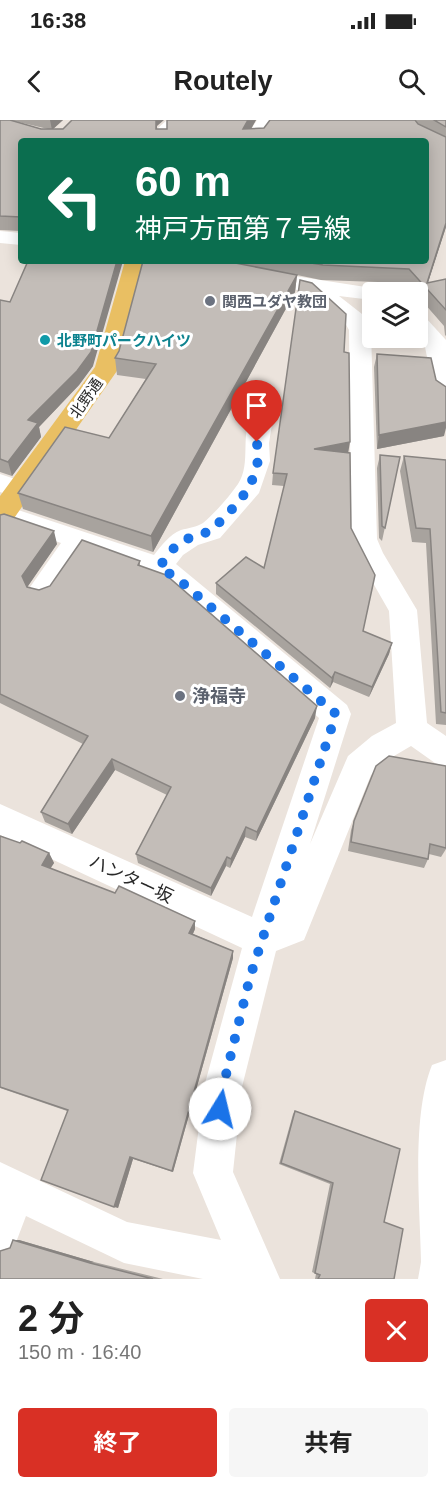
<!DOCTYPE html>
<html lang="ja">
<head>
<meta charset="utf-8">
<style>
	body { margin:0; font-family:Arial,"Noto Sans JP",sans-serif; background:#f6f6f6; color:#222; height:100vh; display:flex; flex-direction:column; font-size:22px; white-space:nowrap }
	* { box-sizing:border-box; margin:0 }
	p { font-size:20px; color:#767676 }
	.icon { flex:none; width:33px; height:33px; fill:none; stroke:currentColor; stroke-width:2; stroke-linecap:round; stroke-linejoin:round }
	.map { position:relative; height:1159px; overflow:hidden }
	.drawer { display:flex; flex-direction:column; background:#fff; flex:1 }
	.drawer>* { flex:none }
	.hud { position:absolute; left:18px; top:18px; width:411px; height:126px; border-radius:6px; box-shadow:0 3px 15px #0003; background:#0b6e4f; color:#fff; overflow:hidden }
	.buttons { position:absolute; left:362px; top:162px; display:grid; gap:12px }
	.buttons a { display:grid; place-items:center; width:66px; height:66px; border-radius:6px; background:#fff; box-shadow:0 3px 15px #0003; font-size:30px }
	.pin { position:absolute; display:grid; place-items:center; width:51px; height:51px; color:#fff; margin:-62px -26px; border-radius:50% 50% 50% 0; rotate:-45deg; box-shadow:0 0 6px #0007 }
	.pin .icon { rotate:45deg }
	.me { position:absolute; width:66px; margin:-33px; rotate:9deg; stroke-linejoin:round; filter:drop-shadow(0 0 4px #0008) }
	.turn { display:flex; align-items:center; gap:21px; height:126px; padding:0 18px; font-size:27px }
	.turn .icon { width:78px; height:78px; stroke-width:2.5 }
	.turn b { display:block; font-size:42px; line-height:51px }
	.round { display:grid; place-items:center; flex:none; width:63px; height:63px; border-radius:6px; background:#f6f6f6 }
	.summary { display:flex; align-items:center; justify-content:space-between; height:102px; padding:0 18px }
	h1 { font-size:36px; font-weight:700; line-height:45px }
	.cta { display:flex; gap:12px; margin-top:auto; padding:12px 18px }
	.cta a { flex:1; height:69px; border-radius:6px; background:#d93025; color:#fff; font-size:24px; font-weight:700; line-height:69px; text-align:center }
	.cta a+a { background:#f6f6f6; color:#222 }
	.status { display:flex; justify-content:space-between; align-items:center; height:42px; padding:0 30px; background:#fff; direction:ltr }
	.status svg { height:16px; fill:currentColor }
	header { display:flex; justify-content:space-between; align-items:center; height:78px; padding:0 18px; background:#fff; font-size:27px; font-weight:700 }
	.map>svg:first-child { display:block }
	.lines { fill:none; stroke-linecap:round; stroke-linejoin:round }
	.service { fill:#fff; fill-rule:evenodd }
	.minor { fill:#fff; fill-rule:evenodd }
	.primary { fill:#e9bf63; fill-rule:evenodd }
	.wall { fill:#a8a39e; fill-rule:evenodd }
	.shaded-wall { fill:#888481 }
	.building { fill:#c3bdb8; stroke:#888481; stroke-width:1.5 }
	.route { stroke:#1a73e8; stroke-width:10; stroke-dasharray:0 18 }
	.worship-dot { fill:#6b7280; stroke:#fff; stroke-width:2 }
	.culture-dot { fill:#0f9aa8; stroke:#fff; stroke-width:2 }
	.labels { text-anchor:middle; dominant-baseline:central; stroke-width:6; stroke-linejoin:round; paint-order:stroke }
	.far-worship-label { font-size:15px; font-weight:bold; fill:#5b616d; stroke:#fff; text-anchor:start }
	.far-culture-label { font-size:15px; font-weight:bold; fill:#0d838f; stroke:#fff; text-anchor:start }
	.far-street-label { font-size:15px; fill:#292929; stroke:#fff }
	.worship-label { font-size:18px; font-weight:bold; fill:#5b616d; stroke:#fff; text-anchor:start }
	.street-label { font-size:18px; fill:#292929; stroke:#fff }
</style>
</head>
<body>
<div class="status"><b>16:38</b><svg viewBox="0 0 49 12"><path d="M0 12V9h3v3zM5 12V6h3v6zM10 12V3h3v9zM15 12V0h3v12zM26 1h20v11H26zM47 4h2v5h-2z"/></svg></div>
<header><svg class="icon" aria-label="back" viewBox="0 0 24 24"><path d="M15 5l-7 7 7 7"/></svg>Routely<svg class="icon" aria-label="search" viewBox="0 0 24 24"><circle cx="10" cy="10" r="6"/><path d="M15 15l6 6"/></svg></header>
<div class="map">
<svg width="446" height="1159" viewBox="0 0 446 1159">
	<rect width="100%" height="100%" fill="#ebe3dc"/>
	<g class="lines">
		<polygon class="service" points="167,0 177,0 166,9 166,21 158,21 158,8"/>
		<g class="minor">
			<polygon points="257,0 276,0 262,21 244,21"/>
			<polygon points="0,111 21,113 21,125 0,123"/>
			<path d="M256 150 372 168 381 172H372V180L339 176 362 194 371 210 377 419 383 433 417 490 427 603 446 616V647L435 643 411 626 394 636 371 655 304 820 276 831 242 967 233 1052 280 1159H203L124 1143 26 1096 15 1125 0 1131V1042L127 1102 221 1120 193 1053 204 967 242 828 0 715V684L252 797 319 598 168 466 149 454 84 431 52 478 42 481 32 478 28 470 61 423 0 402V384L154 435C162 425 169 415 181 410 188 408 197 407 203 403 215 393 229 377 238 364 252 343 239 314 253 292L261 290 269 292 273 298 269 323 270 341 259 373 220 418 198 425 183 435 176 444 347 585 351 594 310 724 348 636 372 616 396 603 389 491 357 435 351 419 349 210 345 203 312 173 249 160 246 156 249 152Z"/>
			<polygon points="417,195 425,197 446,220 446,280 438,277 434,272 424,222 417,214"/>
			<polygon points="0,354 30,364 34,370 30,376 21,379 0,372"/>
			<path d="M446 940V1159H418L421 1142C420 1086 411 997 432 945Z"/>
		</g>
		<polygon class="primary" points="125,141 147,141 119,248 10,404 0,407 0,376 95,247"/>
	</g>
	<g class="wall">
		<path d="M0 0H63L53 9 157 6 156 9H167L256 0 251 9 415 0H446V107L428 163 446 159V216L445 215 444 206 417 175V172H414L406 163 321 160 297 155 295 172 153 432 23 389 18 373 109 318 146 259 117 255 115 238 119 231 143 141H426V21H21V111L0 110ZM14 1 48 9H41Z"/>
		<polygon points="0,180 93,246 79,265 39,307 41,317 12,356 0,352"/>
		<polygon points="344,232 351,408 363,511 392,523 389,534 369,577 333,562 330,568 216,474 216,463 264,448 284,366 272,365 273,353"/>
		<polygon points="377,234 444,316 377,329 374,247"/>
		<polygon points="380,335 400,337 382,421 379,418 377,348"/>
		<polygon points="404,336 446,340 446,605 436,604 426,423 412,422 400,351"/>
		<polygon points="0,395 57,424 27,467 39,470 140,441 140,446 315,598 256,721 245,717 230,748 226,746 211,776 138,743 136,734 167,675 115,650 72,714 45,702 41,692 83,624 0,583"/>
		<polygon points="446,646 446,729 441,737 429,734 428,739 424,748 348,731 351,710 354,701"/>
		<polygon points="0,716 49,733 54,743 50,748 115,773 195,801 195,809 193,814 233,831 233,838 173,1052 133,1039 118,1088 67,991 0,968"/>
		<polygon points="295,991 384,1102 394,1159 315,1159 316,1154 312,1152 330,1064 279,1044 293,994"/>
		<polygon points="19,1120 94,1142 163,1159 0,1159 10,1128"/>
	</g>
	<g class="shaded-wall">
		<polygon points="50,0 63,0 52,10"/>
		<polygon points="156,0 164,0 157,6 156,21"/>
		<polygon points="248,0 256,0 244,21 243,9"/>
		<polygon points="446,103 446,107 426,168 426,167"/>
		<polygon points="117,141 123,141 93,246 79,265 39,307 41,317 12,356 8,342 28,300"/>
		<polygon points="297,155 295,172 153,432 151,416"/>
		<polygon points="446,302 446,308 444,316 377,329 379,315"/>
		<polygon points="350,322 348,334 314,329"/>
		<polygon points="54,411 57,424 26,469 22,456"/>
		<polygon points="392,523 389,534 369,577 372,567"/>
		<polygon points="335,552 333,562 330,568 332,558"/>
		<polygon points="317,586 315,598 256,721 257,712"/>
		<polygon points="112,639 115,650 72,714 68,704"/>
		<polygon points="246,707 245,717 230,748 231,739"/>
		<polygon points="49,733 54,743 47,754 42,745"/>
		<polygon points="227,737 226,746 211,776 211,768"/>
		<polygon points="195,801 195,809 190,820 189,813"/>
		<polygon points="233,831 233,838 173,1052 172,1051"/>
		<polygon points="130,1037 133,1039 118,1088 114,1087"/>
		<polygon points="13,1120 19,1120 94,1142 90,1143"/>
	</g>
	<g class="building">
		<polygon points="0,0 10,0 41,9 63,9 72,0 156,0 156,9 167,9 167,0 248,0 243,9 264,8 270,0 415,0 418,4 446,17 446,103 427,163 446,159 446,190 409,149 323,145 299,141 426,141 426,21 159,21 147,19 146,21 21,21 21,97 0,96"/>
		<polygon points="434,0 446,0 446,7"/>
		<polygon points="28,141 117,141 91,232 77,251 28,300 38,303 8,342 0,339 0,180 10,182"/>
		<polygon points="143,141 225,141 297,155 151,416 18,373 65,307 109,318 156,244 115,238 119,231"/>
		<polygon points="300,160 312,163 346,194 344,232 349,233 350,322 314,329 350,333 351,408 375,455 363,511 392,523 372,567 335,552 332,558 216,463 246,437 264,448 287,354 273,353"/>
		<polygon points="377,234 431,238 436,260 446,267 446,302 379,315"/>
		<polygon points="380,335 400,337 385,408 382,406"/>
		<polygon points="404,336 446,340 446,593 441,592 430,409 416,408"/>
		<polygon points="4,394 54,411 22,456 27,467 39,470 50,466 82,420 140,441 138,445 166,455 317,586 257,712 246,707 231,739 227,737 211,768 136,734 171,667 112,639 68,704 41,692 88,616 0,574 0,395"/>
		<polygon points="389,636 446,646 446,728 430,724 428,739 351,722 354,701 376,646"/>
		<polygon points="0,716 20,723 22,721 49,733 42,745 115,773 119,766 195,801 189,813 233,831 172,1051 130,1037 114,1087 41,1060 68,990 0,967"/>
		<polygon points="295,991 400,1029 384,1102 403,1109 394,1159 318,1159 320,1155 315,1153 333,1063 281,1043"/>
		<polygon points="13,1120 90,1143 153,1159 0,1159 0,1131 10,1128"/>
	</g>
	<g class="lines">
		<polyline class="route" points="220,989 223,967 250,857 336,594 178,459 159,447 174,428 189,418 211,411 235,386 250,367 258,341 257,322"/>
	</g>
	<g class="worship-dot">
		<circle cx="210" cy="181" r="6"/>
		<circle cx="180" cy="576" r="6"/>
	</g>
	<circle class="culture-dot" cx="45" cy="220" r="6"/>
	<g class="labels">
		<g class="far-worship-label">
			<text x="222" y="181">関西ユダヤ教団</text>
		</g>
		<g class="far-culture-label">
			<text x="57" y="220">北野町パークハイツ</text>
		</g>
		<g class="far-street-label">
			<text transform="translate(86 278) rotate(-55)">北野通</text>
		</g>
		<g class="worship-label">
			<text x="192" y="576">浄福寺</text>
		</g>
		<g class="street-label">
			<text transform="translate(131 759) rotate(25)">ハンター坂</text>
		</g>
	</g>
</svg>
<div class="buttons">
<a><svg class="icon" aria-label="layers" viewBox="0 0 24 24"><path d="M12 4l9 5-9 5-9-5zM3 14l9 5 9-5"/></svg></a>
</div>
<div class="pin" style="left:257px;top:322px;background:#d93025"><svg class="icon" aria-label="arrive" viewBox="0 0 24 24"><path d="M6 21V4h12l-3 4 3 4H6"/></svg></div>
<svg class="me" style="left:220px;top:989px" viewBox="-20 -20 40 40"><circle r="19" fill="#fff"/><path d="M0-13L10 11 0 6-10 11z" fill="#1a73e8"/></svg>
<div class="hud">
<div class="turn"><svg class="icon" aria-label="left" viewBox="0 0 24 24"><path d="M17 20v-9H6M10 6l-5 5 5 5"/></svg><div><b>60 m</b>神戸方面第７号線</div></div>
</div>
</div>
<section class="drawer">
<div class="summary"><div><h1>2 分</h1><p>150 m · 16:40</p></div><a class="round" style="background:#d93025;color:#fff"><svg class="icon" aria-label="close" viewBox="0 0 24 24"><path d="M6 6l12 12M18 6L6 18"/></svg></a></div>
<div class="cta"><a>終了</a><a>共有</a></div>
</section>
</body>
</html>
